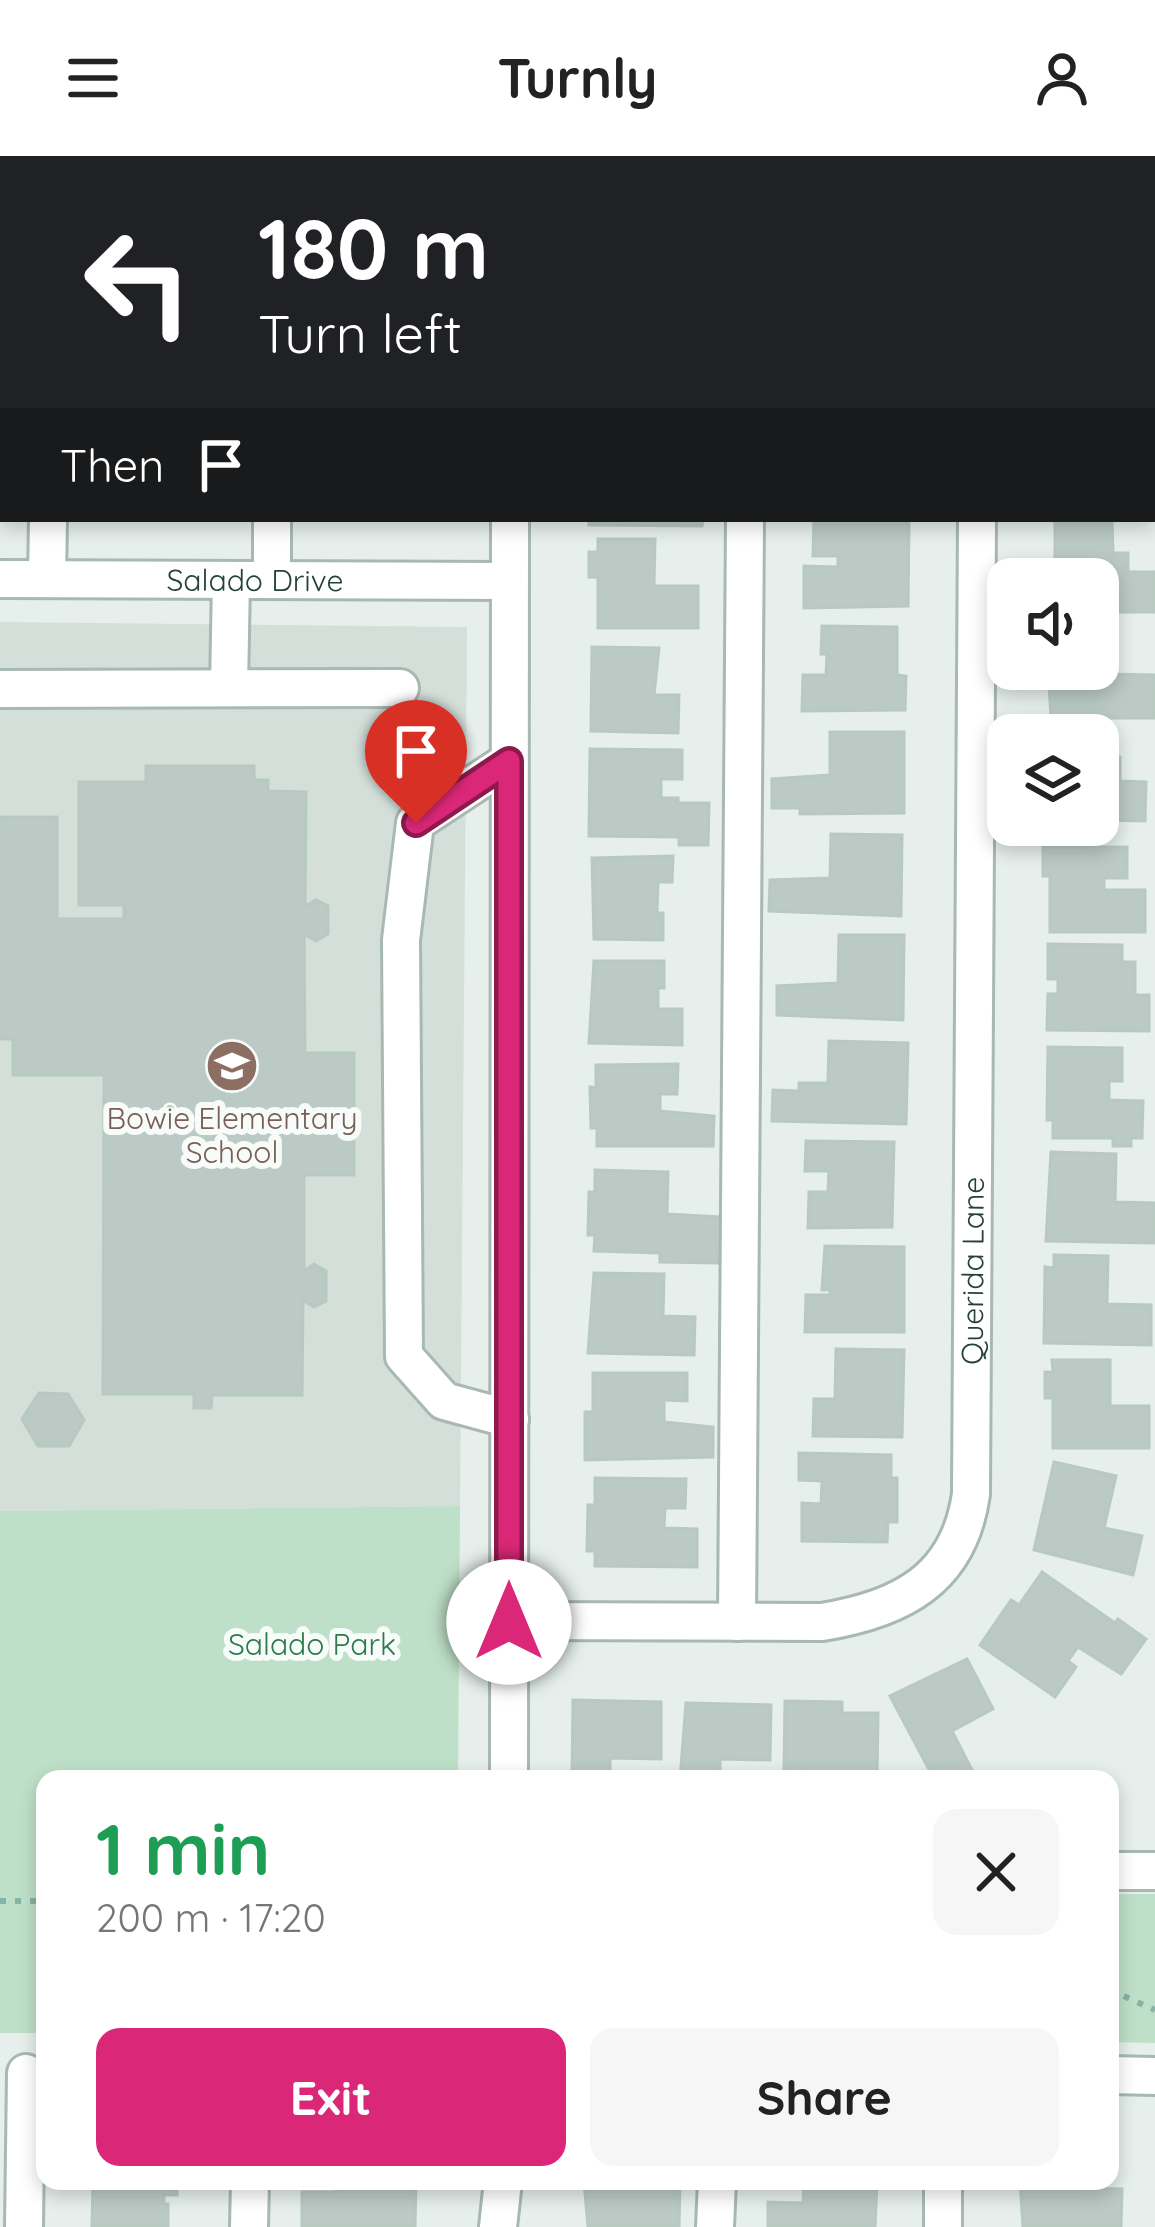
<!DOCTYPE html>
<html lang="en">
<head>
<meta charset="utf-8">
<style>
	body { margin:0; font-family:Quicksand,sans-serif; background:#f6f6f6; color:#222; height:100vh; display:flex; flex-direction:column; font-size:45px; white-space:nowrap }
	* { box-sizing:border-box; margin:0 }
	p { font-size:39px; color:#767676 }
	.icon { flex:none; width:66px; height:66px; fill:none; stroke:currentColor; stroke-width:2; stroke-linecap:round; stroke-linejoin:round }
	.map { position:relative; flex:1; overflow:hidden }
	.drawer { position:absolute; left:36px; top:1614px; width:1083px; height:420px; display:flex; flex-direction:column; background:#fff; border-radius:24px; box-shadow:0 6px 18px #0003 }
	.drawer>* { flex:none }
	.banner { position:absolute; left:0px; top:0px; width:1155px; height:366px; box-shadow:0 6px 18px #0003; background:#202124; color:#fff; overflow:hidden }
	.fabs { position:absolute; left:987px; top:402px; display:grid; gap:24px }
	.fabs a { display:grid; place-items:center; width:132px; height:132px; border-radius:24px; background:#fff; box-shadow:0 6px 18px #0003; font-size:60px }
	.pin { position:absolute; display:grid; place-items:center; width:102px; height:102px; color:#fff; margin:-123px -51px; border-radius:50% 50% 50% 0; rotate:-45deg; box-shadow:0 0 12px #0007 }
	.pin .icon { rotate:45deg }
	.me { position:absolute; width:132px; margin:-66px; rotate:0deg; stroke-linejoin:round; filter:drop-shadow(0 0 9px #0008) }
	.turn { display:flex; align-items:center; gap:42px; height:252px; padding:0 60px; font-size:54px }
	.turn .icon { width:156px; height:156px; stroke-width:2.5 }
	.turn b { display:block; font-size:84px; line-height:102px }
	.then { display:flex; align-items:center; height:114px; padding:0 60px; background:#0003; gap:24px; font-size:45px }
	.round { display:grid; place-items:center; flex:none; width:126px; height:126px; border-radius:24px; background:#f6f6f6 }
	.head { display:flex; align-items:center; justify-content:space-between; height:204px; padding:0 60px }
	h1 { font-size:72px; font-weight:800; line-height:90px; color:#1e9e55 }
	.cta { display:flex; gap:24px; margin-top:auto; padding:24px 60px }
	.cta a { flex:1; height:138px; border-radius:24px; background:#db2777; color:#fff; font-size:48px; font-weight:800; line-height:138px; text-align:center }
	.cta a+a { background:#f6f6f6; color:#222 }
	header { display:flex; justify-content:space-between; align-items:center; height:156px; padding:0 60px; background:#fff; font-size:54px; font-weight:800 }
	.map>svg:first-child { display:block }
	.built { fill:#d4dfda }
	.green { fill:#bfe0c8 }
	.building { fill:#bbcac4; stroke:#b8c9c2; stroke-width:3 }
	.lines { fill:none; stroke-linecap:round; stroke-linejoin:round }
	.minor-casing { stroke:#a8b8b2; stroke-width:42 }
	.path { stroke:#86b3a5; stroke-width:6; stroke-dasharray:6 9; stroke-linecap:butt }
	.minor { stroke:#fff; stroke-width:36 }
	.route-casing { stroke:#8e194d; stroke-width:30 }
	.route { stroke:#db2777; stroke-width:21 }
	.labels { text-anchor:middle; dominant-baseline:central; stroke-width:12; stroke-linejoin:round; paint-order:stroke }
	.street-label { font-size:30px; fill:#24423a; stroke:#f7fbf9 }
	.education-label { font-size:30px; fill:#785e54; stroke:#f7fbf9 }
	.park-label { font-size:30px; fill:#2d7a4b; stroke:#f7fbf9 }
</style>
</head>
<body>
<header><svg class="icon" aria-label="menu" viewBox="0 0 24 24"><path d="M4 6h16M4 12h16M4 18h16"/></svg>Turnly<svg class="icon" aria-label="person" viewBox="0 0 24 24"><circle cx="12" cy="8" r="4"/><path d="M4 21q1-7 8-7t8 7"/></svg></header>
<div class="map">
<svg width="1155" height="2071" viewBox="0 0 1155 2071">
	<rect width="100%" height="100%" fill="#e6efeb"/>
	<polygon class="built" points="0,466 467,471 460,1350 0,1355"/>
	<g class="green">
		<polygon points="460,1350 458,1623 45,1623 45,1877 0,1877 0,1355"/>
		<polygon points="1110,1738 1155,1738 1155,1887 1110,1886"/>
	</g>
	<g class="building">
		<polygon points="1048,0 1155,0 1155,33 1152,3"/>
		<polygon points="589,363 703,363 702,370 589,369"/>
		<polygon points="814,363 909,364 908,450 804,452 804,410 838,411 838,400 813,400"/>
		<polygon points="1055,365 1112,365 1113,397 1128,397 1128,416 1155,416 1155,456 1098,456 1098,423 1061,423 1061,413 1055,413"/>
		<polygon points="598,383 655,383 654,430 698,430 698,472 598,472 598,421 589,421 589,396 598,396"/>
		<polygon points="822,470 897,471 897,519 906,520 905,554 802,555 803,519 826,519 827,498 821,498"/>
		<polygon points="1098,482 1106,482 1106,518 1155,519 1155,562 1051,562 1048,513 1098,513"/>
		<polygon points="592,491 659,492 654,539 679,539 678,577 591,575"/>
		<polygon points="830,576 904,576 904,657 800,658 800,652 772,652 772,623 830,619"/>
		<polygon points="1098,579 1098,600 1120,601 1120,625 1146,626 1145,665 1098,664"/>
		<polygon points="590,593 682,594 682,623 661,623 661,642 678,642 678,647 709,647 708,689 679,689 679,681 589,680"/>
		<polygon points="146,610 254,610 254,624 268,624 268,635 306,636 305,750 316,744 328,750 328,778 316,785 304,778 305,897 354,897 354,1019 304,1019 304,1115 314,1108 326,1115 326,1145 314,1151 303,1144 302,1239 212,1239 211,1252 194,1252 194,1238 103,1238 104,919 13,919 13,883 0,883 0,661 57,661 57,763 124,763 124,749 79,749 79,626 146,626"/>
		<polygon points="831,678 902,679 901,760 769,755 770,724 830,722"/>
		<polygon points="1043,691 1127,691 1127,722 1104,722 1104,734 1145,734 1145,776 1050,776 1050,720 1043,720"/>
		<polygon points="673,700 672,726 658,726 657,757 663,757 663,784 594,783 592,702"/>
		<polygon points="839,779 904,779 903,864 777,859 777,830 838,827"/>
		<polygon points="1048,788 1122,789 1122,806 1135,806 1135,839 1149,839 1149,875 1047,874 1048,838 1058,838 1058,823 1048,823"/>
		<polygon points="594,805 664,805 664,832 658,832 658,853 682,853 682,889 589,887"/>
		<polygon points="829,885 908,887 906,968 772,965 773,934 799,935 799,927 828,927"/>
		<polygon points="1048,891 1122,892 1122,925 1109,925 1109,944 1143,945 1142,982 1131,982 1131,990 1113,990 1113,982 1053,982 1053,964 1047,964"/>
		<polygon points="678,908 677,938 660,938 660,955 714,960 713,990 597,990 597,972 591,972 590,931 596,932 596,909"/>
		<polygon points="806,985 894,986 892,1071 808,1072 809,1036 828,1036 829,1015 805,1015"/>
		<polygon points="1051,996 1116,998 1115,1046 1155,1047 1155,1087 1046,1085"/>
		<polygon points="595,1014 668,1016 667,1058 720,1061 719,1107 660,1106 660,1097 594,1095 595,1079 588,1079 589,1036 595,1036"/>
		<polygon points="825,1090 904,1091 904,1176 805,1176 806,1139 830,1139 830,1134 822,1134"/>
		<polygon points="1054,1099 1108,1100 1107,1148 1151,1149 1151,1189 1044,1187 1045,1111 1054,1112"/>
		<polygon points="594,1117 664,1118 663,1160 695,1161 694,1199 588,1197"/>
		<polygon points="836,1193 904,1194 902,1281 813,1280 814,1243 835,1243"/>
		<polygon points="1052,1204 1110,1204 1110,1250 1149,1250 1149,1292 1053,1292 1053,1242 1045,1242 1045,1216 1053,1216"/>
		<polygon points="593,1217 687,1217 687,1245 664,1244 664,1266 713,1271 713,1301 585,1304 585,1256 593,1256"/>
		<polygon points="39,1237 68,1238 84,1264 69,1290 38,1290 22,1263"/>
		<polygon points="799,1297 891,1299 891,1322 897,1322 897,1366 888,1366 887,1386 802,1385 802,1347 821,1348 822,1325 799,1324"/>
		<polygon points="1054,1306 1116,1320 1104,1372 1142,1380 1133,1419 1034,1394"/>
		<polygon points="595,1322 686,1323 685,1352 665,1352 664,1372 697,1373 697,1411 595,1410 595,1395 587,1395 588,1349 595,1349"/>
		<polygon points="1042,1416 1115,1467 1118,1463 1146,1483 1121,1518 1078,1491 1068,1505 1076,1511 1055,1541 980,1489 1011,1444 1019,1449"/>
		<polygon points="967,1503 993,1553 952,1575 975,1620 934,1623 890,1540"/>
		<polygon points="573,1544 661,1546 661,1603 610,1602 610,1623 572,1623"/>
		<polygon points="785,1545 842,1546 842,1557 878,1557 877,1623 834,1623 834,1616 784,1615"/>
		<polygon points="686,1547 771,1549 770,1604 720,1603 720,1623 680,1623"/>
		<polygon points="93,2025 177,2025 177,2039 164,2039 164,2048 168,2048 168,2071 92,2071"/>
		<polygon points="335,2025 416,2025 415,2071 302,2071 302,2036 335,2036"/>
		<polygon points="584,2025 680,2025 679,2071 588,2071"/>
		<polygon points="799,2025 877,2025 875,2071 768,2071 768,2046 803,2047 804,2025"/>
		<polygon points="1020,2025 1076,2025 1076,2032 1122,2033 1121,2071 1023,2071"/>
	</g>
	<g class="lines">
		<g class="minor-casing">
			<g id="minor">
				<polyline points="50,3 50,0"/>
				<polyline points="274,3 274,0"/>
				<polyline points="511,3 511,0"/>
				<polyline points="748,3 748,0"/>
				<polyline points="979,3 979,0"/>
				<path id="s1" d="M0 423 509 425"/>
				<polyline points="47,423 48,363"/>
				<polyline points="272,424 272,363"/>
				<polyline points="229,532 231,424"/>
				<polyline points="0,533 400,532"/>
				<polyline points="509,605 415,667 401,784 404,1200 444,1245 510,1263"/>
				<path id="s2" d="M509 1465 822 1466C902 1453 959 1423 971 1338L977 363"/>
				<polyline points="737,1466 745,363"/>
				<polyline points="509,1623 510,363"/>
				<polyline points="1110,1715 1155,1715"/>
				<polyline points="1110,1919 1155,1920"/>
				<polyline points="24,2071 26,1917"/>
				<polyline points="249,2071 250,2025"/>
				<polyline points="498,2071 503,2025"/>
				<polyline points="715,2071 717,2025"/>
				<polyline points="943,2071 943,2025"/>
			</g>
		</g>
		<g class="path">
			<polyline points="0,1745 45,1745"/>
			<polyline points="1110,1834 1155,1854"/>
		</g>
		<use href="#minor" class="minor"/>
	</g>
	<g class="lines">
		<g class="route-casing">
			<polyline id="route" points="416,667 509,605 509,1466"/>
		</g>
		<use href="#route" class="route"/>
	</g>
	<defs>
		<g id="school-disc" transform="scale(2.7)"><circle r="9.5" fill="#8d6e63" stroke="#f7fbf9"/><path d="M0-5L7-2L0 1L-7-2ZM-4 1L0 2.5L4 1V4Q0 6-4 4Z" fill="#fff"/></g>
	</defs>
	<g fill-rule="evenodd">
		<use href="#school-disc" x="232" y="910"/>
	</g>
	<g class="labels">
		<g class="street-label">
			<text stroke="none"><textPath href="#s1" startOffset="255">Salado Drive</textPath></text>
			<text stroke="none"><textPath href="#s2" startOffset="750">Querida Lane</textPath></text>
		</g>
		<g class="education-label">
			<text x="232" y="962">Bowie Elementary<tspan x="232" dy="34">School</tspan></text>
		</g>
		<g class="park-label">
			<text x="312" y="1488">Salado Park</text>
		</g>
	</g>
</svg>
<div class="fabs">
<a><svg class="icon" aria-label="sound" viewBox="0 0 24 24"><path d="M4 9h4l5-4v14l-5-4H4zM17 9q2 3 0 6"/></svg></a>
<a><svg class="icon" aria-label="layers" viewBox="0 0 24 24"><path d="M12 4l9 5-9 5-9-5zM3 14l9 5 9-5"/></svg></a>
</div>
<div class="pin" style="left:416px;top:667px;background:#d93025"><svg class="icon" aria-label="arrive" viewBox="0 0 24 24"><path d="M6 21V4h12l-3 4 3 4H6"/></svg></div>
<svg class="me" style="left:509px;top:1466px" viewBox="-20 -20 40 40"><circle r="19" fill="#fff"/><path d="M0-13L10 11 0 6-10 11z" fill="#db2777"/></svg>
<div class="banner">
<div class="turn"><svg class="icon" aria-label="left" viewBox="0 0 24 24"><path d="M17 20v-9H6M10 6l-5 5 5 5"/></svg><div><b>180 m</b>Turn left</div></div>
<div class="then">Then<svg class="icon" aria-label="arrive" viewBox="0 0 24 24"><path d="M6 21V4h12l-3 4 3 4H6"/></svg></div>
</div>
<section class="drawer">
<div class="head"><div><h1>1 min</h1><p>200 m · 17:20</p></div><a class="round"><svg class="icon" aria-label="close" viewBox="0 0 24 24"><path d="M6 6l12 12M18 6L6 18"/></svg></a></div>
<div class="cta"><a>Exit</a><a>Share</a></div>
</section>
</div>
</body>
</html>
